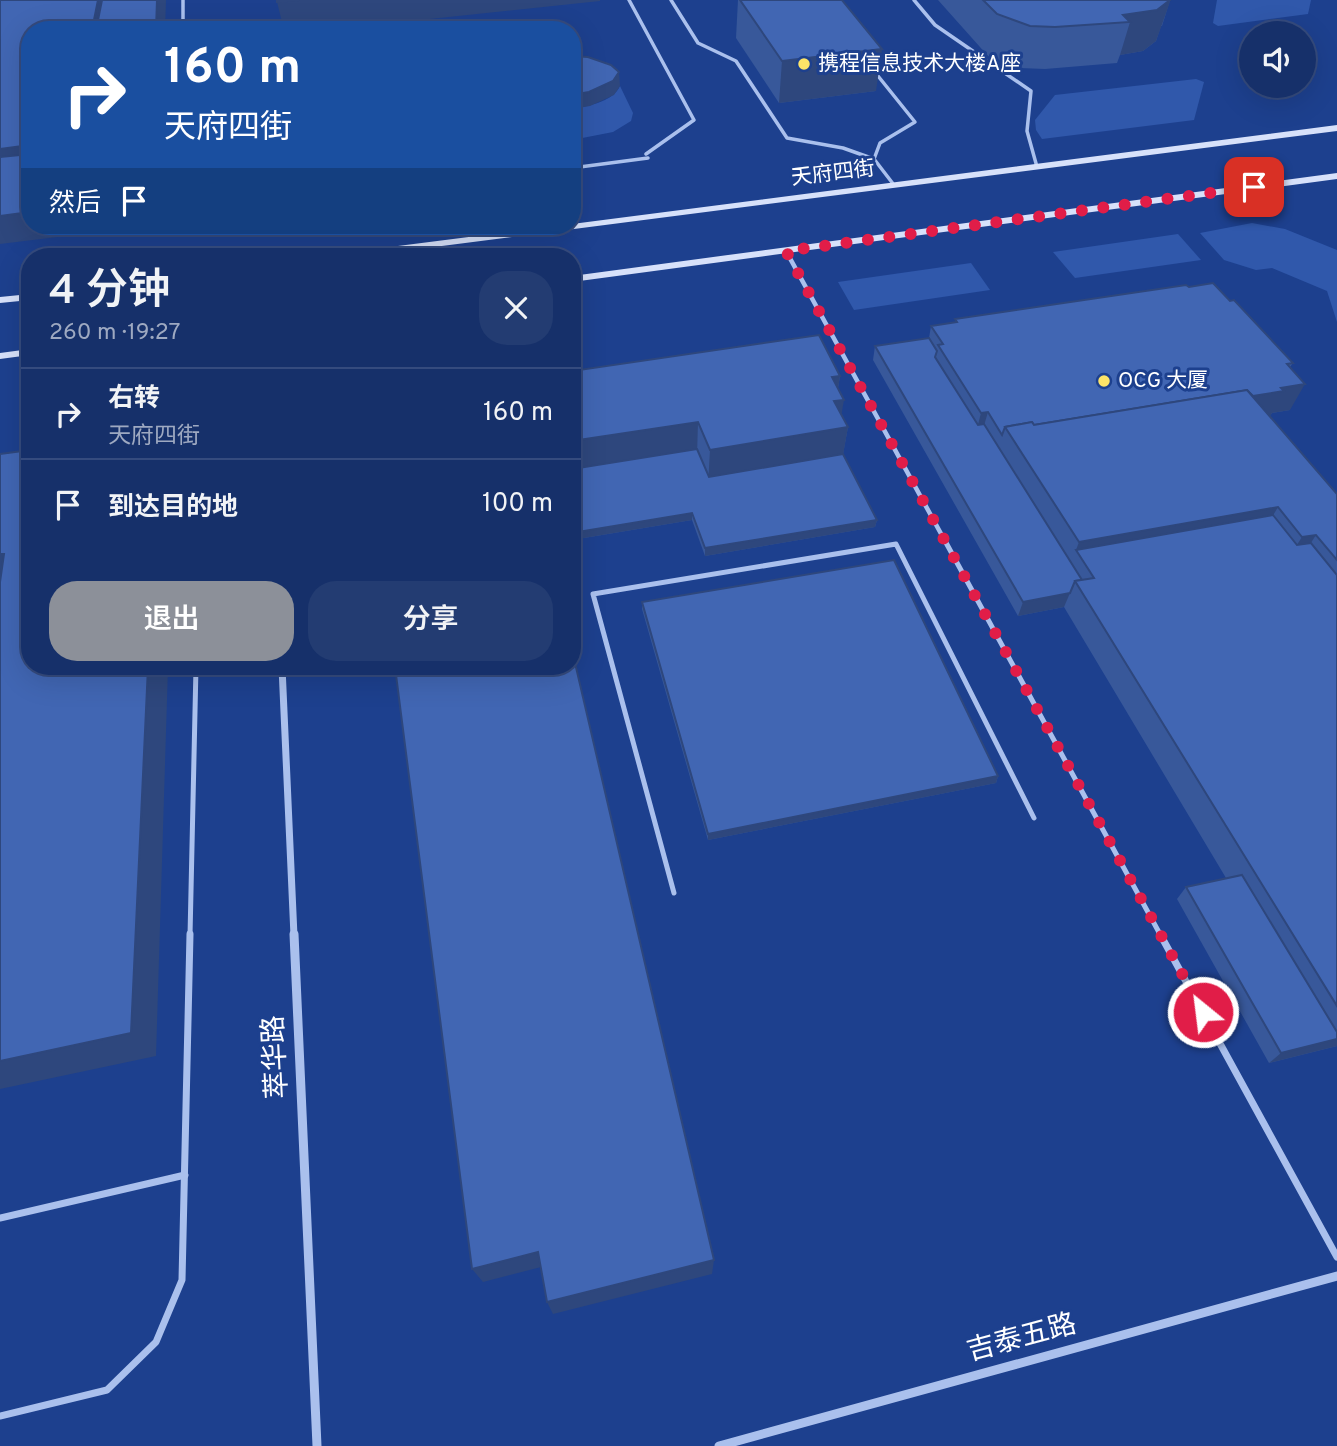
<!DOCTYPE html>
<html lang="zh">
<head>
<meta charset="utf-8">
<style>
	body { margin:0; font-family:Overpass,"Noto Sans SC",sans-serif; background:#233c72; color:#f1f3f6; height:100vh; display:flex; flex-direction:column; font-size:26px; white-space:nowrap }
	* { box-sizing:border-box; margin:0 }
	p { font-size:23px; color:#9ea9c1 }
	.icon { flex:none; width:38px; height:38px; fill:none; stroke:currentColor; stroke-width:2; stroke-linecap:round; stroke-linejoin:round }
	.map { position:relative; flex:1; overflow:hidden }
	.drawer { position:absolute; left:21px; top:248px; width:560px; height:427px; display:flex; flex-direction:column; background:#16306a; border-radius:28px; box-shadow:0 7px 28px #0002,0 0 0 2px #354b7e }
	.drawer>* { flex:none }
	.top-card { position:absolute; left:21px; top:21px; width:560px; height:214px; border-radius:28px; box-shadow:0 7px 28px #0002,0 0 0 2px #354b7e; background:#1a4fa0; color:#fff; overflow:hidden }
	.fabs { position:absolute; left:1239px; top:21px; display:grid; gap:14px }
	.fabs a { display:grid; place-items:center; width:77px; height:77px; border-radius:50%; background:#16306a; box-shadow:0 7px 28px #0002,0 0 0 2px #354b7e; font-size:35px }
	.pin { position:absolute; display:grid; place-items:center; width:60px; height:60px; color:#fff; margin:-30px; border-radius:14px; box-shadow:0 4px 10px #0006 }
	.me { position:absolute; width:77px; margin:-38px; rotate:331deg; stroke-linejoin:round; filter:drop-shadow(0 0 5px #0008) }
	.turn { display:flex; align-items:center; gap:24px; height:147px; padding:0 28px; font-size:32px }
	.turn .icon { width:91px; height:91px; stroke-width:2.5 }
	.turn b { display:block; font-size:49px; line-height:60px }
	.then { display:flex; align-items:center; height:66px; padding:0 28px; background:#0003; gap:14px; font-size:26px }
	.round { display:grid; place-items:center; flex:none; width:74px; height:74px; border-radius:28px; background:#233c72 }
	.summary { display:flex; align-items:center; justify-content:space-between; height:119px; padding:0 28px }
	h1 { font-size:42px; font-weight:600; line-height:52px }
	.button { display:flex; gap:14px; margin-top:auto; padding:14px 28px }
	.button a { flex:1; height:80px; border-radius:28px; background:#8c9099; color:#fff; font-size:28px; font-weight:600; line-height:80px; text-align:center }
	.button a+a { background:#233c72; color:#f1f3f6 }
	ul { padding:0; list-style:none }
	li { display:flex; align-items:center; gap:21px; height:91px; padding:0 28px; border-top:2px solid #354b7e }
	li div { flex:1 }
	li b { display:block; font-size:26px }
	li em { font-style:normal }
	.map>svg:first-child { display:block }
	.green { fill:#3058ab }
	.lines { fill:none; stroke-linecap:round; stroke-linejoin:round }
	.service-far3 { stroke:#aac0ed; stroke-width:3.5 }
	.service-far2 { stroke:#aac0ed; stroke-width:4.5 }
	.service-far1 { stroke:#aac0ed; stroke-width:5 }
	.service { stroke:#aac0ed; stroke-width:7 }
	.minor-far1 { stroke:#aac0ed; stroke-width:7 }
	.minor { stroke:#aac0ed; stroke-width:9 }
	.secondary { fill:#d7e1fa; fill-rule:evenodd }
	.wall { fill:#38589a }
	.shaded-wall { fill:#2e477d }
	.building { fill:#4166b3; stroke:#2e477d; stroke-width:2 }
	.route { stroke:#e11d48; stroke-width:12; stroke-dasharray:0 21.6 }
	.poi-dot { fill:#fde468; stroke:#1d408e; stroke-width:2.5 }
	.labels { text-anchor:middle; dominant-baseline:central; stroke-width:6; stroke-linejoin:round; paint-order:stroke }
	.far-poi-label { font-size:21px; fill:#fff; stroke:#1d408e; text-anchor:start }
	.far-street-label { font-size:21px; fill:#fff; stroke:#1d408e }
	.near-street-label { font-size:28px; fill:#fff; stroke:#1d408e }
</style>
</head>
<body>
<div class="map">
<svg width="1337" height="1446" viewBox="0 0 1337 1446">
	<rect width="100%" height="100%" fill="#1d408e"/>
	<g class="green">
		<polygon points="1217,0 1311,0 1308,14 1218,26 1213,23"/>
		<polygon points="1196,79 1204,82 1194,120 1042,139 1036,130 1035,120 1055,95"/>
		<path d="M620 86 633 113 631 121 613 132 572 140C572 127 578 118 577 108 592 105 613 101 620 86Z"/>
		<polygon points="1252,223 1285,229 1337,250 1337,322 1327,291 1272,268 1256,270 1224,260 1200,233"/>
		<polygon points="1178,234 1201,260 1075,278 1053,252"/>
		<polygon points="971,263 990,290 854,310 838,282"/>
	</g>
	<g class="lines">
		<g class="service-far3">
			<polyline points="183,0 183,30"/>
			<polyline points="629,0 694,120 646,154"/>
			<polyline points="671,0 698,43 736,61 787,138 843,148 874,159 894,185"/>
			<polyline points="914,0 935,25 1031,91 1027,131 1037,167"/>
			<polyline points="874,71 915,122 880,143 874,159"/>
			<polyline points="572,168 648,158"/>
		</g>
		<polyline class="service-far2" points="786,251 945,541"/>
		<g class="service-far1">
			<polyline points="944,539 1161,936"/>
			<polyline points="674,893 593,594 896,544 1034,818"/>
			<polyline points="190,936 196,667"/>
		</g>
		<g class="service">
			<polyline points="1160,934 1337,1257"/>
			<polyline points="0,1218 185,1175"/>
			<polyline points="0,1416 107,1390 156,1342 182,1280 190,934"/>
		</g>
		<polyline class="minor-far1" points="282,667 294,936"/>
		<g class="minor">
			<polyline points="294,934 317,1446"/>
			<polyline points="719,1446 1337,1276"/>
		</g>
		<g class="secondary">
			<polygon points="1337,125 1337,131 356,257 330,257 335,254 556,226 572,226 572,224"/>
			<polygon points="1337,173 1337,179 572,282 572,276"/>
			<polygon points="30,294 30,300 0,303 0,297"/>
			<polygon points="30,349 30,355 0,359 0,353"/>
		</g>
	</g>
	<g class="wall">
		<polygon points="738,0 842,0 876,91 779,103 736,38"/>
		<polygon points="938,0 1170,0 1162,26 1161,26 1156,41 1143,51 1120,55 1117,63 1045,69 1020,68 988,56"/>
		<polygon points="1189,287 1230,301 1293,363 1290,367 1290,410 1272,413 1270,416 1337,494 1337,1046 1269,1063 1177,899 1186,887 1226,878 1064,607 1018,616 873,360 875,346 929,338 931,326 955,322 955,319"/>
		<polygon points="572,371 840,376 838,388 841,415 848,427 843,454 877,520 875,527 705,556 692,520 572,540"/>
		<polygon points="642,602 998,776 996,783 708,840 642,609"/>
	</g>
	<g class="shaded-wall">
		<polygon points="98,0 110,0 110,30 92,30"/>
		<polygon points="157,0 166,0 165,30 156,30"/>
		<polygon points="299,0 600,0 600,1 326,30 284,30 277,2"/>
		<polygon points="1170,0 1169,2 1170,2 1156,41 1143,51 1120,55 1130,22 1123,15"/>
		<polygon points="882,49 876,91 779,103 782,61"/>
		<polygon points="575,69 619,72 620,86 614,95 590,106 578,108 574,122 572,124 572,77"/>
		<polygon points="30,145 30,181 0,184 0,149"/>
		<polygon points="30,212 30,226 148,226 0,244 0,216"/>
		<polygon points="840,376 836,401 844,400 839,428 848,427 842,461 708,485 710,450 832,377"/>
		<polygon points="1305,384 1290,410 1272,413 1269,418 1026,460 1281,388"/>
		<polygon points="988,412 980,439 974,440 981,413"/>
		<polygon points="698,422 697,456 572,476 572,441"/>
		<polygon points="1278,507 1258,541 1076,550 1079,542"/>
		<polygon points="692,513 692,520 572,540 572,533"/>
		<polygon points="877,520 875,527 705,556 705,548"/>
		<polygon points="1316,535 1294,569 1280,571 1302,537"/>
		<polygon points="0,554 4,554 0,592"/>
		<polygon points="1070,593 1064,607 1018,616 1023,602"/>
		<polygon points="148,667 168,667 156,1056 0,1089 0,1061"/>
		<polygon points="998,776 996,783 708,840 708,834"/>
		<polygon points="1337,1039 1337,1046 1269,1063 1281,1053"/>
		<polygon points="538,1252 545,1266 483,1282 472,1269"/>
		<polygon points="714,1260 712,1274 553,1314 547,1302"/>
	</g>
	<g class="building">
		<polygon points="0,0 98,0 92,30 30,30 30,145 0,149"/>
		<polygon points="102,0 157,0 156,30 96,30"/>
		<polygon points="277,0 299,0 277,2"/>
		<polygon points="740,0 842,0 882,49 782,61"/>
		<polygon points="983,0 1170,0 1157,10 1123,15 1130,22 1055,27 1030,26 997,14"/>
		<polygon points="507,23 510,30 439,30"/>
		<polygon points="572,56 588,57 611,65 619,72 613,81 589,92 577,94 575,69 572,64"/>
		<polygon points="572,64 575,69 572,77"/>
		<polygon points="30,154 30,212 0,216 0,157"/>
		<polygon points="1213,283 1230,301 1234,300 1293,363 1287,364 1305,384 1281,388 1284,391 1253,396 1247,390 1034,425 1032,422 1005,427 1002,435 988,412 981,413 938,345 943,344 931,326 957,322 955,319 1186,285 1189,287"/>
		<polygon points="819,335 840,376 832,377 844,400 834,401 848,427 710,450 698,422 572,441 572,371"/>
		<polygon points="929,338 937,351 935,357 978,425 984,424 1082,580 1075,581 1070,593 1023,602 875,346"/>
		<polygon points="1247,390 1337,494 1337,560 1316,535 1302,537 1278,507 1079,542 1005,427 1032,422 1034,425"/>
		<polygon points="697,449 709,477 843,454 877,520 705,548 692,513 572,533 572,469"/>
		<polygon points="30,450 30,667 148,667 131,1033 0,1061 0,582 4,554 0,554 0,454"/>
		<polygon points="1273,515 1297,545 1311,543 1337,575 1337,1006 1075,581 1094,578 1076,550"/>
		<polygon points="894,560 998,776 708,834 642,602"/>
		<polygon points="572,650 714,1260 547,1302 538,1252 472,1269 395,667 572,667"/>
		<polygon points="1242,875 1337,1032 1337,1039 1281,1053 1186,887"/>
	</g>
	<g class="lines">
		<polyline class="route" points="1203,1012 786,251 1254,187"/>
	</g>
	<g class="poi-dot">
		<circle cx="804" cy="64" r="7"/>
		<circle cx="1104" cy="381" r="7"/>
	</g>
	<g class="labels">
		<g class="far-poi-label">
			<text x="818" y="64">携程信息技术大楼A座</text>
			<text x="1118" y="381">OCG 大厦</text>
		</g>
		<g class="far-street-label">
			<text transform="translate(833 174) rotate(-7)">天府四街</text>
		</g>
		<g class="near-street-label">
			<text transform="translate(277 1057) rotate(-93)">萃华路</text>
			<text transform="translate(1022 1339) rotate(-15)">吉泰五路</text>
		</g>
	</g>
</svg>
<div class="fabs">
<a><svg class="icon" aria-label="sound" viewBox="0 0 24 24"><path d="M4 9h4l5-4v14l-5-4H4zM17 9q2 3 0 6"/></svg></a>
</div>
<div class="pin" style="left:1254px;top:187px;background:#d93025"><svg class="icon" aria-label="arrive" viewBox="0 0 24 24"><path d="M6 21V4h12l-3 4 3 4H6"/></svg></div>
<svg class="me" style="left:1203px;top:1012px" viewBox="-20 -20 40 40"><circle r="17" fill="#e11d48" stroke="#fff" stroke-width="3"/><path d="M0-11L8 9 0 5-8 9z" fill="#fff"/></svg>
<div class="top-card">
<div class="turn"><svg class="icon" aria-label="right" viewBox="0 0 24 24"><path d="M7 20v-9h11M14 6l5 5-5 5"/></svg><div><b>160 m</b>天府四街</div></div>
<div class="then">然后<svg class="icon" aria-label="arrive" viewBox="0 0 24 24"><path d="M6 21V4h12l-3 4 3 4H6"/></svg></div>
</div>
<section class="drawer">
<div class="summary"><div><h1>4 分钟</h1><p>260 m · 19:27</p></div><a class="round"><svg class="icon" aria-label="close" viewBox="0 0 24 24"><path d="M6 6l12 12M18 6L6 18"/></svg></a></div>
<ul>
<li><svg class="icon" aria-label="right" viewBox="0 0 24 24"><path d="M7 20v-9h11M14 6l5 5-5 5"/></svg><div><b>右转</b><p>天府四街</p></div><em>160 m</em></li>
<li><svg class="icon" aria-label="arrive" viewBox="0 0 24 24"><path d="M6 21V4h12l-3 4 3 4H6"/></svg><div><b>到达目的地</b></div><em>100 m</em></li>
</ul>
<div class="button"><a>退出</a><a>分享</a></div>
</section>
</div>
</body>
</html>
